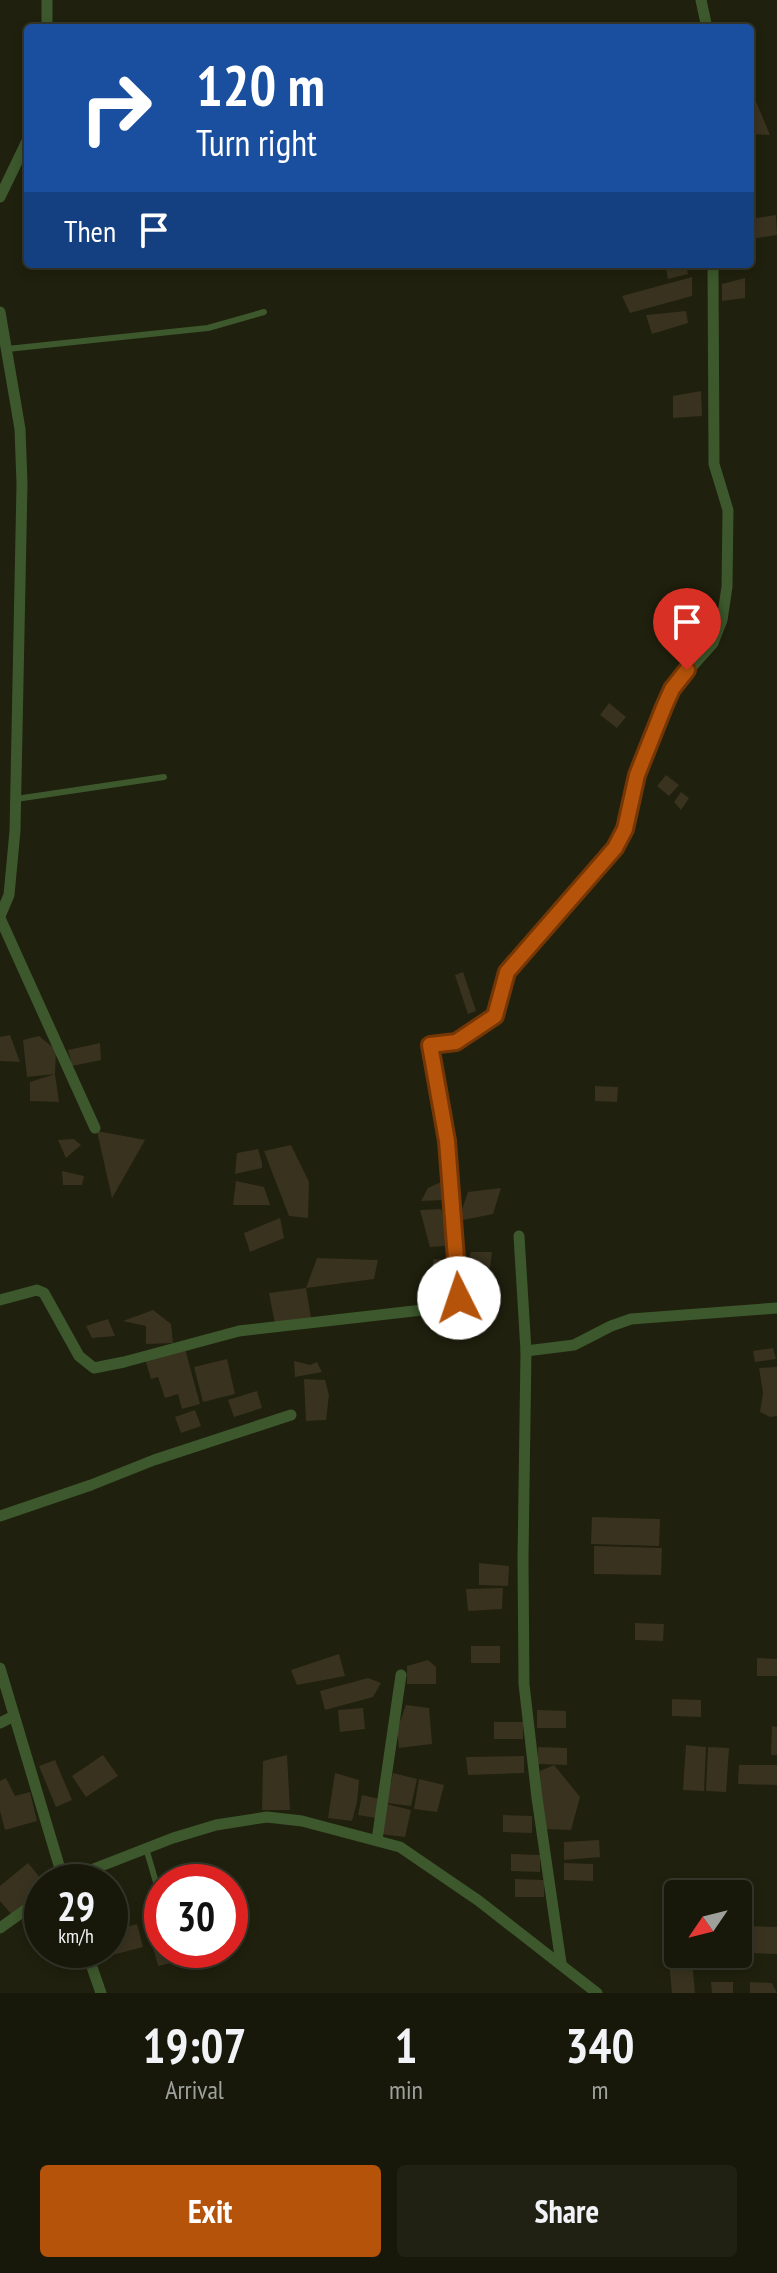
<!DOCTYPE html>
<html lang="en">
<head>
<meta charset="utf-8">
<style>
	body { margin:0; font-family:"PT Sans Narrow",sans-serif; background:#202113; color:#f1f3f6; height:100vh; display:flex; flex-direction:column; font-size:30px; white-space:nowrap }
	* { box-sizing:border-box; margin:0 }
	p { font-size:26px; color:#9ea09c }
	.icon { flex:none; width:44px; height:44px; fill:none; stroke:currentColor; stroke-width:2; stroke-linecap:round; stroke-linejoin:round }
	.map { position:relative; height:1993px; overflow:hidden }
	.panel { display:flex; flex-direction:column; background:#17180a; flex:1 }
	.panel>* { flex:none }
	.banner { position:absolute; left:24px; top:24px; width:730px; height:244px; border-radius:8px; box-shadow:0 4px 12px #0003,0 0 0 2px #36372b; background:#1a4fa0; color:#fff; overflow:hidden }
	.needle { width:52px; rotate:235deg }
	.controls { position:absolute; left:664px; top:1880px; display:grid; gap:16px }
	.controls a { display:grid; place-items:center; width:88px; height:88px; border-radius:8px; background:#17180a; box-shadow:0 4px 12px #0003,0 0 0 2px #36372b; font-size:40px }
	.speed { position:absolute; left:24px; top:1864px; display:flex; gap:16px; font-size:40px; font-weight:700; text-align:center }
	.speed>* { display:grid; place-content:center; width:104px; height:104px; border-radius:50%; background:#17180a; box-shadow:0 4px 12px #0003,0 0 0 2px #36372b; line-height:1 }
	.speed small { font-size:20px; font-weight:400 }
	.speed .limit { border:12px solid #d22; background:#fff; color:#111 }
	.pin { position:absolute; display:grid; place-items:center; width:68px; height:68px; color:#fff; margin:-82px -34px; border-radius:50% 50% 50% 0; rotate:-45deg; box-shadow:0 0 8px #0007 }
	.pin .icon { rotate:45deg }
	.me { position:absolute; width:88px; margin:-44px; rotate:356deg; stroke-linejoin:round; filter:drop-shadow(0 0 6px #0008) }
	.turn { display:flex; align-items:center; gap:28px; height:168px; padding:0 40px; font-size:36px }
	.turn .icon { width:104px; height:104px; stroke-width:2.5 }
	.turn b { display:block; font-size:56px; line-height:68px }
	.then { display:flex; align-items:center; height:76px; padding:0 40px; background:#0003; gap:16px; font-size:30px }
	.eta { display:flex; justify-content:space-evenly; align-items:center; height:136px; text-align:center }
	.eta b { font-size:48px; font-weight:700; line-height:56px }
	.primary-button { display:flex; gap:16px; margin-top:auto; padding:16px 40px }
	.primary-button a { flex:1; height:92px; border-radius:8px; background:#b45309; color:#fff; font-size:32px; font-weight:700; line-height:92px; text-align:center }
	.primary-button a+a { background:#202113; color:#f1f3f6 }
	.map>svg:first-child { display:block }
	.building { fill:#39321f }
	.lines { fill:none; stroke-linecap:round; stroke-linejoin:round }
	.lane { stroke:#3c582c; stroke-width:6 }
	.street { stroke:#3c582c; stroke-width:11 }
	.route-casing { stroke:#753606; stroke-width:20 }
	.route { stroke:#b45309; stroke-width:14 }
</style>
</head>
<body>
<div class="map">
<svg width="777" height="1993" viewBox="0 0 777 1993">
	<rect width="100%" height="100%" fill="#1f200d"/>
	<g class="building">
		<polygon points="750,87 770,135 750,134"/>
		<polygon points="750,156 755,157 752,184 750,184"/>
		<polygon points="776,215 777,235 751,239 750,219"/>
		<polygon points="665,264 686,264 688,274 668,279"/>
		<polygon points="692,277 692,296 630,313 622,296"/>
		<polygon points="745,278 745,298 722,301 722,284"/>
		<polygon points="686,311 688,323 652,334 646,315"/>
		<polygon points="701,391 702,416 673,418 673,396"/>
		<polygon points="609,703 626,717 617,728 600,715"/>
		<polygon points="666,775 679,785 669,796 657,786"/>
		<polygon points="681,792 689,798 681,810 674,802"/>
		<polygon points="463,972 476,1011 468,1014 455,975"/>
		<polygon points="10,1035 20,1062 0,1061 0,1037"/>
		<polygon points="39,1036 56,1050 55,1074 59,1102 30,1101 30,1082 55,1074 27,1077 23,1040"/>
		<polygon points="100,1043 101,1060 72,1066 68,1050"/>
		<polygon points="595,1086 618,1087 617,1102 595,1101"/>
		<polygon points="97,1131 145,1140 112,1198"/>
		<polygon points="74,1139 81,1145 66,1158 58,1140"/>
		<polygon points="291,1145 309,1182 308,1218 289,1216 264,1151"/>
		<polygon points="258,1149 262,1163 262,1168 235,1174 237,1153"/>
		<polygon points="62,1171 84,1176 82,1185 63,1185"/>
		<polygon points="445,1180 445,1200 421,1201 428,1188"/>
		<polygon points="236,1181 264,1187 270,1205 233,1205"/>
		<polygon points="501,1188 493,1214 458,1221 468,1192"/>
		<polygon points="441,1209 454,1245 430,1247 420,1210"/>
		<polygon points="280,1218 284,1238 250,1252 244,1233"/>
		<polygon points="471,1252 492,1252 488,1286 465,1288 462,1272 488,1268 466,1268"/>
		<polygon points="317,1258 378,1260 374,1279 306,1288 311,1318 275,1324 269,1293 306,1288"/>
		<polygon points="433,1259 452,1260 456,1293 433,1295"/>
		<polygon points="153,1310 171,1324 173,1343 146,1344 146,1326 123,1321"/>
		<polygon points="108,1319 115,1336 92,1338 86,1326"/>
		<polygon points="773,1348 776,1359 755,1362 753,1351"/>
		<polygon points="185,1349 200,1404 182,1409 178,1394 165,1398 158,1377 151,1379 145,1359"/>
		<polygon points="227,1359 235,1394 203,1402 194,1367"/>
		<polygon points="294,1361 310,1365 317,1362 322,1372 295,1377"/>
		<polygon points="777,1367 777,1416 770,1417 760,1412 763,1393 759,1368"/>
		<polygon points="304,1379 325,1380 329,1395 326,1420 306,1421"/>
		<polygon points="257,1391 262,1408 234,1417 228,1400"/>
		<polygon points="195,1410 201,1426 181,1433 175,1417"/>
		<polygon points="592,1517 660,1519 659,1546 591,1544"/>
		<polygon points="594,1546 662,1548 661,1575 594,1574"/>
		<polygon points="479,1563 509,1566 508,1586 479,1585"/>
		<polygon points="503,1588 502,1609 468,1611 466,1589"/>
		<polygon points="635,1623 664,1624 663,1641 635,1640"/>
		<rect x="471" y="1646" width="29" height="17"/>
		<polygon points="339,1654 345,1676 297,1685 291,1670"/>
		<polygon points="757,1658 777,1659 777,1676 757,1676"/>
		<polygon points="428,1660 436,1667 436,1684 407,1684 407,1666"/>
		<polygon points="368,1678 381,1683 373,1697 325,1710 320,1691"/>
		<polygon points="672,1699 701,1700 701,1717 672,1716"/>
		<polygon points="406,1705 429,1708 432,1744 399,1748 397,1730"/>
		<polygon points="363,1708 365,1729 340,1732 338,1710"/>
		<polygon points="537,1710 566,1711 566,1728 537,1728"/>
		<rect x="494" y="1722" width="29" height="17"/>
		<polygon points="772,1726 777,1727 777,1755 771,1755"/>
		<polygon points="686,1745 706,1747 704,1791 683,1790"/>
		<polygon points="538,1747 567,1748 567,1765 538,1764"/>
		<polygon points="708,1747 729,1748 726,1792 706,1791"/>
		<polygon points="103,1755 118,1776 86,1797 72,1776"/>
		<polygon points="287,1755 290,1810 262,1810 263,1761"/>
		<polygon points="524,1756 524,1773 468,1775 466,1757"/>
		<polygon points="55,1760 72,1800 56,1807 39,1766"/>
		<polygon points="554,1765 580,1797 571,1830 543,1829 540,1771"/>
		<polygon points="739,1765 777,1765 777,1785 738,1784"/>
		<polygon points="335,1773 359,1780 357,1802 352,1821 328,1818"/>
		<polygon points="393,1773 417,1779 411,1806 387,1803"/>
		<polygon points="6,1778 15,1796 30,1792 37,1821 5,1830 0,1811 0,1781"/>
		<polygon points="419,1779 444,1785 437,1812 414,1809"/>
		<polygon points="362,1795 380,1799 376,1818 358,1815"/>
		<polygon points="386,1804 411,1810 405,1837 381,1834"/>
		<polygon points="503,1815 532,1816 532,1833 503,1832"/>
		<polygon points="599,1840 600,1857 564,1860 564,1842"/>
		<polygon points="511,1854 540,1855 540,1872 511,1871"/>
		<polygon points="28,1863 42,1880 42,1890 12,1915 0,1901 0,1886"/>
		<polygon points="564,1863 593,1864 593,1881 564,1880"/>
		<polygon points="515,1879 544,1880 544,1897 515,1897"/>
		<polygon points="137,1924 143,1947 97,1959 95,1950 110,1950 110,1931"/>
		<polygon points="744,1926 777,1927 777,1954 743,1953"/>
		<polygon points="162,1936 162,1950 177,1950 180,1961 158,1966 151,1939"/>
		<polygon points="692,1961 695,1993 672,1993 669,1962"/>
		<polygon points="711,1982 733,1982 733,1993 712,1993"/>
		<polygon points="750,1982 772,1983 777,1993 750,1993"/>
	</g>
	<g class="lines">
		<g class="lane">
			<polyline points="7,349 208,328 264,312"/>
			<polyline points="16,799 164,777"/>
			<polyline points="146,1848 162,1903"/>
		</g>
		<g class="street">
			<polyline points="701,0 707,28"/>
			<polyline points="47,28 47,0"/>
			<polyline points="0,197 28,139"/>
			<polyline points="0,312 20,429 22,484 15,831 9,895 0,916"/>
			<polyline points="0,918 95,1128"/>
			<polyline points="519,1236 526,1351"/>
			<polyline points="0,1300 37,1290 44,1293 79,1356 94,1368 124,1362 239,1331 440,1308 449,1306 458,1300 460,1293 447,1141 430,1045 456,1042 495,1016 507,972 615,848 625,829 637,775 672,689 713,643 722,620 727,587 728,510 714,464 713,264"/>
			<polyline points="0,1516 91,1485 154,1460 291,1415"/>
			<polyline points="0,1668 64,1882"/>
			<polyline points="0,1723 14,1716"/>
			<polyline points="377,1840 401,1675"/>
			<polyline points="66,1882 96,1868 173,1838 216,1825 267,1817 302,1821 400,1847 479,1901 597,1993"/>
			<polyline points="0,1928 42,1898"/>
			<polyline points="86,1950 101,1993"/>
			<polyline points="561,1963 537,1798 524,1684 523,1559 526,1351 574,1345 611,1326 631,1319 777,1308"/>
		</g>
	</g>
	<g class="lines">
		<g class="route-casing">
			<polyline id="route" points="459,1298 447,1141 430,1045 456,1042 495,1016 507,972 615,848 625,829 637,775 664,707 672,689 687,670"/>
		</g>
		<use href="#route" class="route"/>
	</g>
</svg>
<div class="controls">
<a><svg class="needle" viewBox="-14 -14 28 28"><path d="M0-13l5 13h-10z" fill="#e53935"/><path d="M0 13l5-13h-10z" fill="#9ea09c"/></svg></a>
</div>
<div class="speed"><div>29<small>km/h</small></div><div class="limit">30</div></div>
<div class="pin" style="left:687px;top:670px;background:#d93025"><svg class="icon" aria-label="arrive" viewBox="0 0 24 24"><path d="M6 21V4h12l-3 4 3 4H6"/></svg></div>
<svg class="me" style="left:459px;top:1298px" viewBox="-20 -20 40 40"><circle r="19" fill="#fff"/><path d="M0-13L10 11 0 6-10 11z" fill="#b45309"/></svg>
<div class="banner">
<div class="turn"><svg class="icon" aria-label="right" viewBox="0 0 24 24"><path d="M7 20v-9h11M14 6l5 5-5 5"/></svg><div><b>120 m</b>Turn right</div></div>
<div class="then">Then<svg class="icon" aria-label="arrive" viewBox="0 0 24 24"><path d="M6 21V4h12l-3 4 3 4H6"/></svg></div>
</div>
</div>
<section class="panel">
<div class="eta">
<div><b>19:07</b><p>Arrival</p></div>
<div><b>1</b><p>min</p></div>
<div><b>340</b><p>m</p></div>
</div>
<div class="primary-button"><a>Exit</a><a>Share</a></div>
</section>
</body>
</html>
